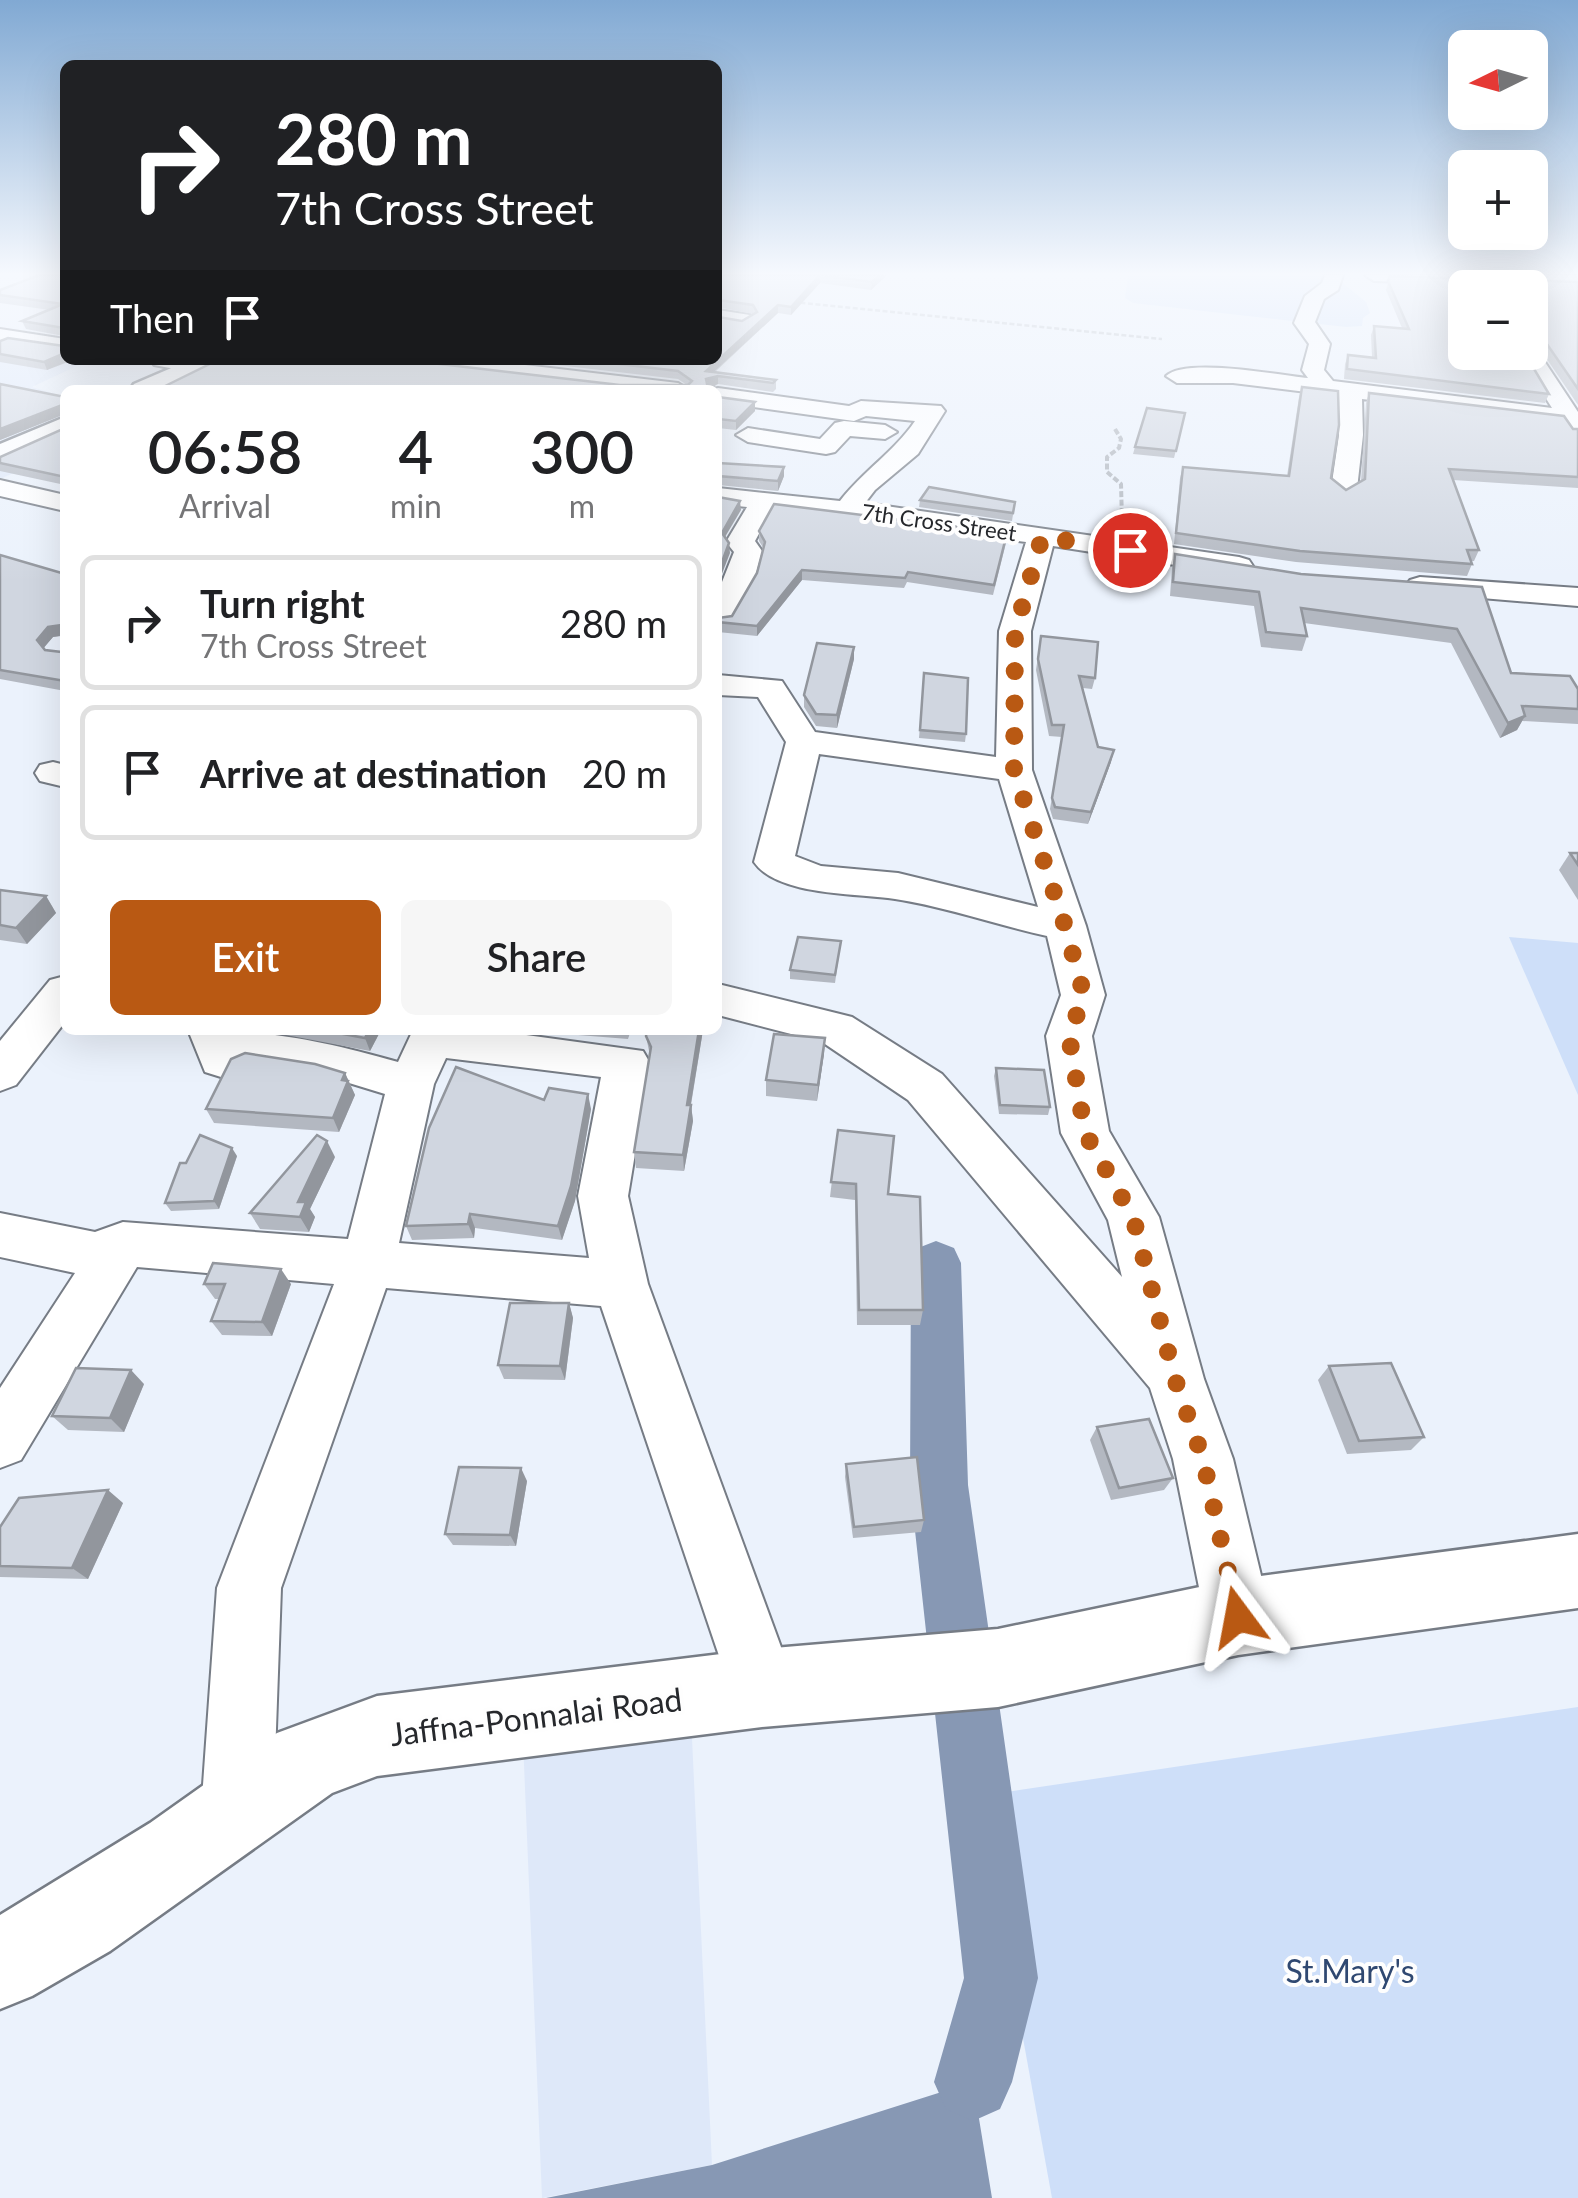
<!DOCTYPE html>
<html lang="en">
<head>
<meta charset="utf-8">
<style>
	body { margin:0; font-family:Lato,sans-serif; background:#f6f6f6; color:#202124; height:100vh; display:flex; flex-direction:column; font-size:38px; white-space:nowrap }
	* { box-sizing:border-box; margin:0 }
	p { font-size:32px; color:#757577 }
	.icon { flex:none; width:55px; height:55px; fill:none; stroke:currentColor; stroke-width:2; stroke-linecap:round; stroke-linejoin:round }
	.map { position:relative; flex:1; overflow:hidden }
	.details { position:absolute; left:60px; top:385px; width:662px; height:650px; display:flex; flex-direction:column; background:#fff; border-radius:15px; box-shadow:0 10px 40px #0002 }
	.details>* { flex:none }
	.hud { position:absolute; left:60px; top:60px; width:662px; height:305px; border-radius:15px; box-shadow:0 10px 40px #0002; background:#202124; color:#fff; overflow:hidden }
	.needle { width:65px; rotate:265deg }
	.fabs { position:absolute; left:1448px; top:30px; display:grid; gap:20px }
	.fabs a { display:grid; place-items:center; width:100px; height:100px; border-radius:15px; background:#fff; box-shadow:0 10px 40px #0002; font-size:50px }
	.pin { position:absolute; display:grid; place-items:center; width:85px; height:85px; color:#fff; margin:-42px; border:5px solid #fff; border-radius:50%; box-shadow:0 2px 10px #0007 }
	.me { position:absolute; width:110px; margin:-55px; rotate:347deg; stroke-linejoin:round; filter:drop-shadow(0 0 8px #0008) }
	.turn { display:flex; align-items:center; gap:35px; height:210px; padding:0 50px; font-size:45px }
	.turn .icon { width:130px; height:130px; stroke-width:2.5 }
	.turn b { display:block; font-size:70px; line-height:85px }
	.then { display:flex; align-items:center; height:95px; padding:0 50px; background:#0003; gap:20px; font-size:38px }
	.eta { display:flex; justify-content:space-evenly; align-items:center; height:170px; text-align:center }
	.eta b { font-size:60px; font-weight:600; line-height:70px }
	.action { display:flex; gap:20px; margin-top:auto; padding:20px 50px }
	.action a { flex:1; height:115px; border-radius:15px; background:#b95913; color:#fff; font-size:40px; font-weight:600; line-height:115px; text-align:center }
	.action a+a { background:#f6f6f6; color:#202124 }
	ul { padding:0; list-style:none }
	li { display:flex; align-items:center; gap:30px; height:135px; margin:0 20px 15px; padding:0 30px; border:5px solid #e0e0e0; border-radius:15px }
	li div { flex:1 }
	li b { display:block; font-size:38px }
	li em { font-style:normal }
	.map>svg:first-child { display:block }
	.built { fill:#dee8f9 }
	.green { fill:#cedff9 }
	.water { fill:#8798b4 }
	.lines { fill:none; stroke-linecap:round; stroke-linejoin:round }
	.canal { fill:#8798b4; fill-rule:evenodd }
	.minor-casing { stroke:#767c85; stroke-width:4 }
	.secondary-casing { stroke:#767c85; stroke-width:5 }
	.primary-casing { stroke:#767c85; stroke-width:5 }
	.path-far1 { stroke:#aeb4bc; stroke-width:2.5; stroke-dasharray:5 2.5; stroke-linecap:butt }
	.path { stroke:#aeb4bc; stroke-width:4; stroke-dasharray:6 2.5; stroke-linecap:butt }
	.minor { fill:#fff; fill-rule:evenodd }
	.secondary { fill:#fff; fill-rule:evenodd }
	.primary { fill:#fff; fill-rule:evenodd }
	.wall { fill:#b3b8c1; fill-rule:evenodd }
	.shaded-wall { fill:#92969d }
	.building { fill:#d0d6e0; stroke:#92969d; stroke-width:2.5; fill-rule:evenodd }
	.route { stroke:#b95913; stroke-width:18; stroke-dasharray:0 32.4 }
	.labels { text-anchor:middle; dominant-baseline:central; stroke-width:8; stroke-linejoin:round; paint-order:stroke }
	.far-street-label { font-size:22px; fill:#26282c; stroke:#fefefe }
	.near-street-label { font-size:32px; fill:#26282c; stroke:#fefefe }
	.near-park-label { font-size:32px; fill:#2f4871; stroke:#fefefe }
</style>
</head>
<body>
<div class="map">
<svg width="1578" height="2198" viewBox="0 0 1578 2198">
	<rect width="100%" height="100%" fill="#ebf2fc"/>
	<g class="built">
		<polygon points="0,348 65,360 89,360 32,387 65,397 65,435 39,462 0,479"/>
		<polygon points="690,1696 712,2165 542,2198 522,1716"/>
	</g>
	<g class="green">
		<polygon points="1128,275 1333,275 1366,302 1370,313 1363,318 1362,326 1346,327 1133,303 1125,298"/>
		<polygon points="1509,937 1578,943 1578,1095"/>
		<polygon points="1578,1707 1578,2198 1052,2198 979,1796"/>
	</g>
	<polygon class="water" points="973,2082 992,2198 546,2198 712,2165"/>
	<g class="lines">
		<polygon class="canal" points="936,1241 954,1248 961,1263 968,1485 1038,1978 1012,2082 1000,2109 973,2121 946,2109 934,2082 964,1978 910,1485 911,1263 918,1248"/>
		<g class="minor-casing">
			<g id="minor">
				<path d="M1325 275H1343L1338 290 1324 299 1315 322 1330 344 1324 370 1333 381 1552 408 1517 352H1530V346L1535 347 1578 412V437L1569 435 1562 423 1362 399 1363 435 1357 489 1344 497 1331 489 1339 435V396L1233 383H1177L1166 376C1185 357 1279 375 1308 378L1302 370 1309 344 1294 323 1305 296 1322 283Z"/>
				<polygon points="1365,275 1578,275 1578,287 1374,281"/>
				<polygon points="718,310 750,315 753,319 743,325 718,322"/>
				<polygon points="0,329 65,339 65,351 0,341"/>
				<polygon points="151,360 198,360 207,366 196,373 154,365"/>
				<polygon points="416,360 482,360 678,383 689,390 621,390 427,367"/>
				<path d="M718 388 849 406 861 401 941 406 945 411 918 454 875 490 865 503 1239 557 1249 560 1253 566 1249 572 1239 575 1053 546 1031 631 1032 770 1086 926 1105 995 1092 1036 1109 1131 1159 1217 1204 1379 1233 1459 1271 1617 1261 1640 1238 1650 1215 1640 1205 1617 1173 1459 1150 1388 908 1100 822 1042 718 1015V984L836 1013 852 1017 942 1074 1122 1277 1108 1220 1061 1133 1046 1036 1061 995 1047 936C997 925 943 906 895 899 857 893 777 896 754 862L786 742 758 697 718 695V675L782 681 815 732 996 757 999 631 1026 542 772 510 755 541 762 551 754 581 729 624 718 626V592L734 552 726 542 747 507 718 504V488L840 501C863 471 894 452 915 421L866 416 854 421 718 402V390H710ZM819 754 999 779 1038 907 898 873 821 866 795 856Z"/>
				<polygon points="844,421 885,425 897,432 885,439 850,436 835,452 826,454 748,442 736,435 748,428 820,439 835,423"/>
				<polygon points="0,480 65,495 65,511 0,496"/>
				<polygon points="1420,577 1578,588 1578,606 1410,592 1405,586 1410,580"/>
				<polygon points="53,762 65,765 65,787 40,781 35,773 40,765"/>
				<polygon points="65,976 65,1022 16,1085 0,1091 0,1041 50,980"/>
				<path d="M188 1030C269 1030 320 1040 398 1062L413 1030H490L643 1051 650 1063 628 1196 648 1284 796 1688 786 1712 762 1722 738 1712 601 1306 386 1288 281 1588 273 1813 263 1839 237 1849 211 1839 201 1813 217 1588 334 1284 137 1267 21 1460 0 1468V1388L75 1273 0 1257V1213L95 1232 123 1222 348 1239 385 1094 323 1075 252 1063 221 1077 205 1072ZM446 1058 601 1077 578 1196 589 1258 399 1243 434 1084Z"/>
			</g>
		</g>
		<g class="secondary-casing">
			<g id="secondary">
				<polygon points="190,360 224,360 220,365 165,390 130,390 134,384"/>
				<polygon points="65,417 65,435 0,464 0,444"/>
			</g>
		</g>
		<g class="primary-casing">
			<polygon id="primary" points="1578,1534 1578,1608 1238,1655 998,1707 762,1727 377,1776 332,1793 110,1951 32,1996 0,2009 0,1915 150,1823 277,1733 377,1696 762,1649 998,1629 1238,1579"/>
		</g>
		<polyline class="path-far1" points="793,302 1162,339"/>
		<polyline class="path" points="1115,429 1121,439 1119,448 1107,457 1107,472 1121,484 1122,520"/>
		<use href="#minor" class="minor"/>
		<use href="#secondary" class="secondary"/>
		<use href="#primary" class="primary"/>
	</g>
	<g class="wall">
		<polygon points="33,275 65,275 65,360 47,370 0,362 0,341 64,346 64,336 26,329 22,321 50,310 0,303 0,290 37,276"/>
		<polygon points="718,275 887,275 871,290 820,283 791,315 778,313 715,372 776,380 776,389 773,392 718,384 714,386 157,390 423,362 620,385 687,385 678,379 514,360 718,360 742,321 753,314 718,307"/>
		<polygon points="1390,276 1578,282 1578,405 1536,343 1530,345 1530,288 1465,288 1549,394 1545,403 1344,379 1345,364 1348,355 1372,357 1371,335 1374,326 1402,328 1386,290"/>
		<polygon points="0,384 65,397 65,485 0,471 0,457 63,429 62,415 0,440"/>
		<polygon points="1302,387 1331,478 1346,490 1361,481 1366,403 1369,393 1578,429 1578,488 1453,480 1479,550 1474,561 1471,561 1472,564 1467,576 1296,562 1174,544 1180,478 1183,467 1287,476 1299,397"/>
		<polygon points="718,397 755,411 736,430 718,428"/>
		<polygon points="1185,413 1174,458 1133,454 1135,447"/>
		<polygon points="718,463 784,476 778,491 718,485"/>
		<polygon points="920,500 1015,502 1012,521 919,507"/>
		<polygon points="759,531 1006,543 993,595 907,582 904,588 802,580 757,636 718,632 718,618 732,616 757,573 764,549 759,541"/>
		<polygon points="1175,554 1301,574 1482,587 1511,673 1578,689 1578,724 1522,721 1517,730 1500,738 1451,643 1304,623 1307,636 1302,651 1261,647 1254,606 1170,596 1172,568"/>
		<path d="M0 555 65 574V691L0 679ZM62 636V652L45 650 43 648 53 637Z"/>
		<polygon points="1041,636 1095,678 1092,689 1083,688 1098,747 1111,762 1088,824 1053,819 1050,809 1062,737 1049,736 1036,670"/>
		<polygon points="854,647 854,659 837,728 816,726 804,707 804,695"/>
		<polygon points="924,673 966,734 965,742 919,738"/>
		<polygon points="1570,853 1578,853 1578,900 1559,870"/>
		<polygon points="0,890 46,896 56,913 27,944 0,940"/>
		<polygon points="841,941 835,983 790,979 790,970"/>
		<polygon points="260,1030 381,1030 370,1051"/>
		<polygon points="577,1030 631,1030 628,1039 578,1035"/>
		<polygon points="647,1030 703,1030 691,1105 693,1121 684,1171 636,1168 634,1152 650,1056 646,1036"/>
		<polygon points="824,1054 817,1101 766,1096 766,1080"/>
		<polygon points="996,1068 1050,1107 1048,1115 999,1114 994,1076"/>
		<polygon points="345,1073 355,1095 339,1132 214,1123 206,1109"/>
		<polygon points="544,1100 591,1109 575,1201 562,1240 475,1228 474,1238 412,1240 406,1226"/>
		<polygon points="838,1130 888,1194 923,1310 920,1325 857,1325 855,1200 830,1197"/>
		<polygon points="237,1156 219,1209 171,1211 165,1203 186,1163"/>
		<polygon points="335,1157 310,1209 315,1217 309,1232 260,1229 250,1213"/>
		<polygon points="204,1284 291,1284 272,1336 222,1335 211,1321 220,1299 215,1299"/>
		<polygon points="569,1303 573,1318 565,1380 504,1379 498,1365"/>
		<polygon points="1329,1366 1424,1437 1411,1450 1347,1454 1318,1380"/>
		<polygon points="144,1384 124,1432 68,1430 52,1416"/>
		<polygon points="1097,1427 1173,1478 1164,1490 1111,1500 1090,1440"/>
		<polygon points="846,1464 924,1520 921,1532 853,1538 845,1477"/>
		<polygon points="527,1481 516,1546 453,1545 445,1534"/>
		<polygon points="123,1503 88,1579 0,1577 0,1527"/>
	</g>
	<g class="shaded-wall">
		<polygon points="820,275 820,283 791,315 791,307"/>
		<polygon points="880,275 887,275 871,290 872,282"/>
		<polygon points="778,305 778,313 706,379 706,371"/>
		<polygon points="1540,334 1536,343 1530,345 1530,338"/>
		<polygon points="65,353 65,360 73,360 47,370 44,362"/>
		<polygon points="718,376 718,384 707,388 706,379"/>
		<polygon points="755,402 755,411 736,430 736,421"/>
		<polygon points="62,405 65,414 0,440 0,429"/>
		<polygon points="784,467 784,476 778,491 778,481"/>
		<polygon points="740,501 741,510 722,542 722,533"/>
		<polygon points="729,543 730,553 718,584 718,573"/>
		<polygon points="802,570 802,580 757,636 757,626"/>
		<polygon points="62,625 65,635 53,637 42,650 37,640 48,627"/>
		<polygon points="854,647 854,659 837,728 837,715"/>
		<polygon points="1525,716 1517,730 1500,738 1508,723"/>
		<polygon points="1114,750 1111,762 1088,824 1091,812"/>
		<polygon points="46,896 56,913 27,944 16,928"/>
		<polygon points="369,1030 381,1030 370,1051 365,1038"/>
		<polygon points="699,1030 703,1030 688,1121 687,1105"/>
		<polygon points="825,1038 824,1054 817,1101 818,1085"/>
		<polygon points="345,1073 355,1095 339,1132 333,1118 342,1080"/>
		<polygon points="588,1094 591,1109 575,1201 562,1240 558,1226"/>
		<polygon points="691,1105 693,1121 684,1171 683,1155"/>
		<polygon points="327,1141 335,1157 310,1209 315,1217 309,1232 300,1217 298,1202"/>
		<polygon points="232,1148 237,1156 219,1209 214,1201"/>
		<polygon points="470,1214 475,1228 474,1238 468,1224"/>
		<polygon points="281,1269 291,1284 272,1336 262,1322"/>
		<polygon points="569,1303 573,1318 565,1380 560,1366"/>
		<polygon points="131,1370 144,1384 124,1432 110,1418"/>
		<polygon points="521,1468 527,1481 516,1546 510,1535"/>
		<polygon points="108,1490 123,1503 88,1579 72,1568"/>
	</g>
	<g class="building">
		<polygon points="39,275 65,275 65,353 44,362 0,354 0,341 8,338 64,346 64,328 22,321 63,304 0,295 0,290"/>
		<polygon points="718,275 880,275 872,282 820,275 791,307 778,305 706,371 776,380 773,383 718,376 706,379 707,384 714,385 715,390 157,390 218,360 420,360 423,362 620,385 688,385 692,381 678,371 585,360 718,360 718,317 742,321 757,312 753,305 718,300"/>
		<polygon points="1390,276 1578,282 1578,389 1540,334 1530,338 1530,288 1465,288 1465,352 1524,352 1549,394 1347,369 1348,355 1376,358 1374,326 1409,329 1388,281"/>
		<polygon points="0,384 65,397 65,477 0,463 0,457 63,429 62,405 0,429"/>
		<polygon points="1302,387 1338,391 1339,425 1331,478 1346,490 1365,479 1369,393 1564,416 1573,429 1578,429 1578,477 1449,469 1479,550 1467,550 1472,564 1300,551 1176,533 1183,467 1289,476"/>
		<polygon points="718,397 755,402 736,421 718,419"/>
		<polygon points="1147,408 1185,413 1176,451 1135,447"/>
		<polygon points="718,463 784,467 778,481 718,476"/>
		<polygon points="929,487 1015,502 1013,513 920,500"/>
		<polygon points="718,497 740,501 722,533 729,543 718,573"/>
		<polygon points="774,504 1007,533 994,585 908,572 905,578 802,570 757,626 718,622 718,618 732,616 757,573 765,542 759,531"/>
		<polygon points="1175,554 1301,574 1482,587 1511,673 1570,676 1578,689 1578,709 1522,706 1525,716 1508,723 1457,629 1301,608 1307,636 1266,632 1259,592 1173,582"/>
		<path d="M0 555 65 574V681L0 670ZM62 625V652L45 650 37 640 48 627Z"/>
		<polygon points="1041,636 1098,642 1095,678 1079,676 1098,747 1114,750 1091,812 1055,807 1052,798 1064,725 1052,725 1038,659"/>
		<polygon points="817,643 854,647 837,715 816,714 804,695"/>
		<polygon points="924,673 968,678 966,734 920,730"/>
		<polygon points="1570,853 1578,853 1578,865"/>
		<polygon points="0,890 46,896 16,928 0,925"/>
		<polygon points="798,937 841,941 835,975 790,970"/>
		<polygon points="322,1030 369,1030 365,1038"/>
		<polygon points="647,1030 699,1030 687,1105 691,1105 683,1155 634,1152 651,1047 646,1036"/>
		<polygon points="774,1034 825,1038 818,1085 766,1080"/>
		<polygon points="245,1053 315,1064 345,1073 342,1080 348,1081 333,1118 206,1109 231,1059"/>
		<polygon points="456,1067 544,1100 549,1088 588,1094 571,1186 558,1226 470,1214 468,1224 406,1226 429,1128"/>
		<polygon points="996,1068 1044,1070 1050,1107 1000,1105"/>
		<polygon points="838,1130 894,1136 888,1194 920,1197 923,1310 859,1310 856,1184 831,1182"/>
		<polygon points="200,1135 232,1148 214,1201 165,1203 180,1163 186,1163"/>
		<polygon points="317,1135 327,1141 298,1202 306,1202 300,1217 250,1213"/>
		<polygon points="213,1263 281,1269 262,1322 211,1321 225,1284 204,1284"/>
		<polygon points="510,1303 569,1303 560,1366 498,1365"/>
		<polygon points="1391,1363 1424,1437 1359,1441 1329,1366"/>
		<polygon points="76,1368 131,1370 110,1418 52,1416"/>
		<polygon points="1149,1419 1173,1478 1119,1488 1097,1427"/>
		<polygon points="917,1457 924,1520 854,1527 846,1464"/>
		<polygon points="459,1467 521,1468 510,1535 445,1534"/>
		<polygon points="108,1490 72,1568 0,1566 0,1527 19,1498"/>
	</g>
	<linearGradient id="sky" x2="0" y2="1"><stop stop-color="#81a9d3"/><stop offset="0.47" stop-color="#f6f9fe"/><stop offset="1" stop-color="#f6f9fe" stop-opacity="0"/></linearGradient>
	<rect width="1578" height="582" fill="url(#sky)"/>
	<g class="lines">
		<polyline class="route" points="1130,550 1042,537 1015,632 1014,770 1065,926 1084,995 1069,1036 1085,1133 1133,1217 1175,1379 1203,1459 1238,1617"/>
	</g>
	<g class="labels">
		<g class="far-street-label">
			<text transform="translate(939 522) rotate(8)">7th Cross Street</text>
		</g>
		<g class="near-street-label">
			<text transform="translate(536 1716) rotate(-7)">Jaffna-Ponnalai Road</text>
		</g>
		<g class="near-park-label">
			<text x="1350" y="1970">St.Mary's</text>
		</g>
	</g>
</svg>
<div class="fabs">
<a><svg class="needle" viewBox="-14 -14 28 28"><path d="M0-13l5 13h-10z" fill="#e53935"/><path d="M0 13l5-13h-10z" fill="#757577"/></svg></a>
<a>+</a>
<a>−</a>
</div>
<div class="pin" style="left:1130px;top:550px;background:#d93025"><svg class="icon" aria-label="arrive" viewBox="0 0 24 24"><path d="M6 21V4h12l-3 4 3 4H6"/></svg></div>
<svg class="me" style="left:1238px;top:1617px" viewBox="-20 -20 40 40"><path d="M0-17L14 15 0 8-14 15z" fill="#b95913" stroke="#fff" stroke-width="4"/></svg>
<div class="hud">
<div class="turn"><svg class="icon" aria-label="right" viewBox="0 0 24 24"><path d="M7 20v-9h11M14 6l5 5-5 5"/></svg><div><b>280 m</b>7th Cross Street</div></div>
<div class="then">Then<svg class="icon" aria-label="arrive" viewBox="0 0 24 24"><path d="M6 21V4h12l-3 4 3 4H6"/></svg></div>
</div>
<section class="details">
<div class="eta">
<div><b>06:58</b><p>Arrival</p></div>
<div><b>4</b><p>min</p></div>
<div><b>300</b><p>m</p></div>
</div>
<ul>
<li><svg class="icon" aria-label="right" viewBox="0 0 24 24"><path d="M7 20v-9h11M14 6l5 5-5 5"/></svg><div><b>Turn right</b><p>7th Cross Street</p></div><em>280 m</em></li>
<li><svg class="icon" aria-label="arrive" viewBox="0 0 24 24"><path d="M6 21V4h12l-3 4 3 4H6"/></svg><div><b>Arrive at destination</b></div><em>20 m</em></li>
</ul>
<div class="action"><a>Exit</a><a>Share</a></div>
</section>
</div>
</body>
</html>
